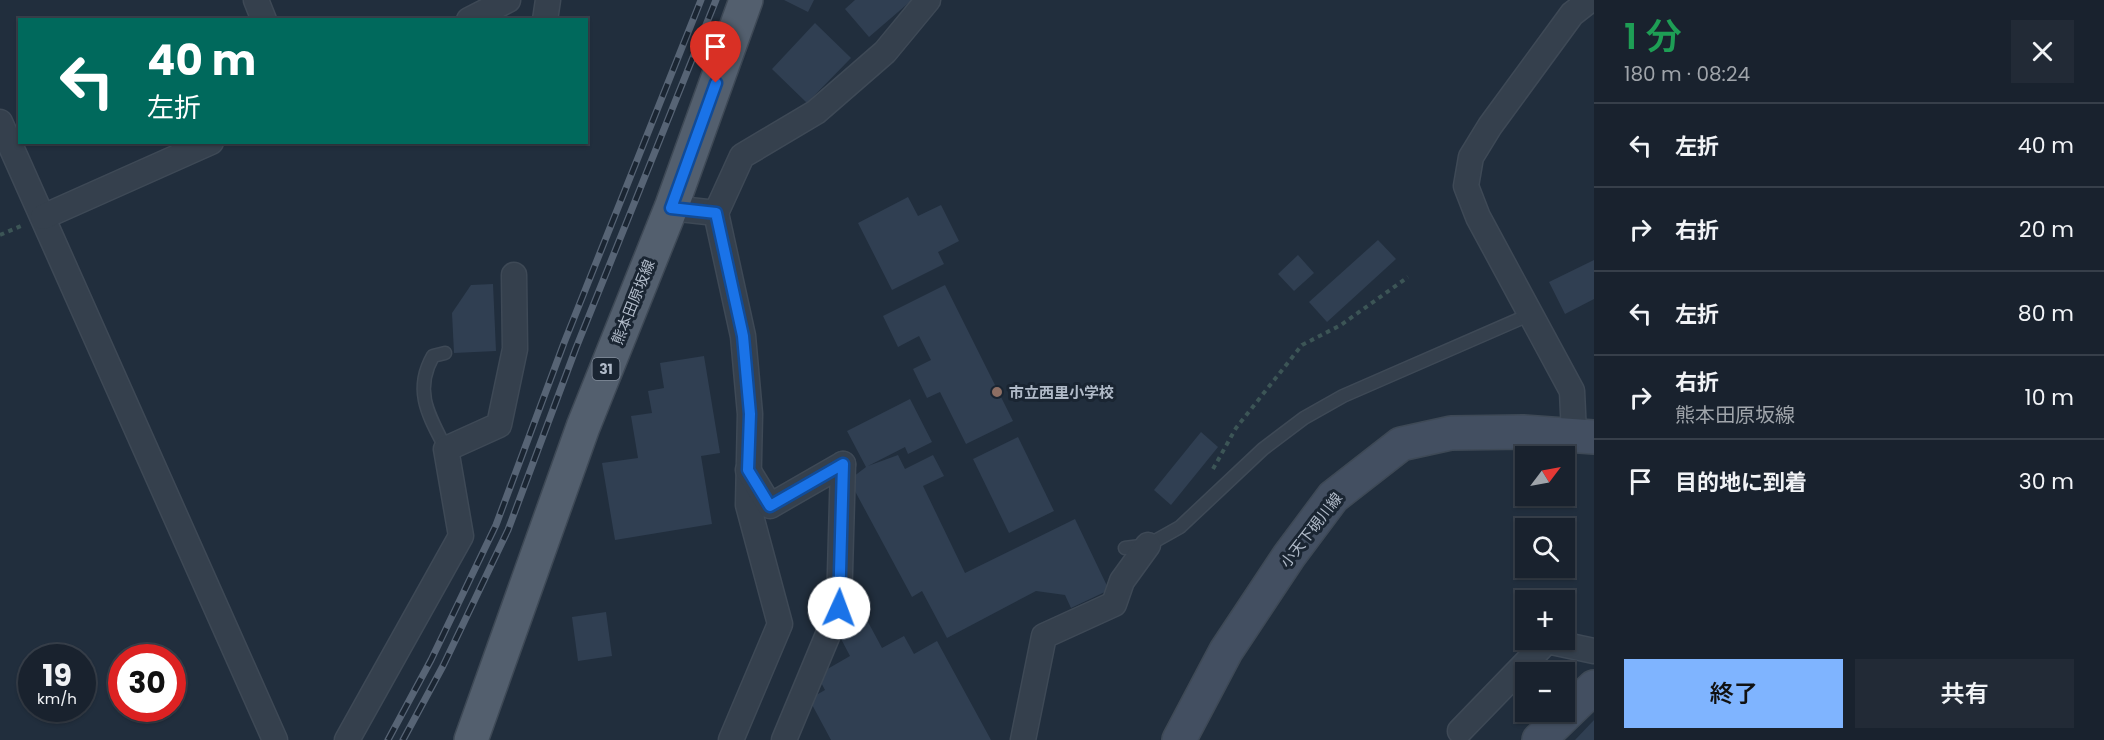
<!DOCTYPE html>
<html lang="ja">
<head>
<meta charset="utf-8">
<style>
	body { margin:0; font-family:Poppins,"Noto Sans JP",sans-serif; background:#222a36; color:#f1f3f6; height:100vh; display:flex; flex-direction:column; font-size:22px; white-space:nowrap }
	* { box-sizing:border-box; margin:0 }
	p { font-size:20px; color:#9fa4aa }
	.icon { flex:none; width:33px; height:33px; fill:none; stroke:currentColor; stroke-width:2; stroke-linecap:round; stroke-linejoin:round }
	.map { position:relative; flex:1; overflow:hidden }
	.details { display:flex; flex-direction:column; background:#19222e; width:510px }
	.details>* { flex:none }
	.hud { position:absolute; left:18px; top:18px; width:570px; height:126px; border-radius:0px; box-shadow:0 2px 4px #0004,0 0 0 2px #373f4a; background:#00695c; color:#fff; overflow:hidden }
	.needle { width:39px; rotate:58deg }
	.fabs { position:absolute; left:1515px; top:446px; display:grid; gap:12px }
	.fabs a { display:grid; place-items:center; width:60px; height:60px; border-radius:0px; background:#19222e; box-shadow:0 2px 4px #0004,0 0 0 2px #373f4a; font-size:30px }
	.speed { position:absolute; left:18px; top:644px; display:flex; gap:12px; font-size:30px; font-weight:700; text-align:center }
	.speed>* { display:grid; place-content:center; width:78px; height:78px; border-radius:50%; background:#19222e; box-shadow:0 2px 4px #0004,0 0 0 2px #373f4a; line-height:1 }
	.speed small { font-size:15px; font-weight:400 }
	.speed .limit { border:9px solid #d22; background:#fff; color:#111 }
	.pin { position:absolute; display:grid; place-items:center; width:51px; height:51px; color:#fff; margin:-62px -26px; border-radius:50% 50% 50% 0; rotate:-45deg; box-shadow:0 0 6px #0007 }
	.pin .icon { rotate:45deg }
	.me { position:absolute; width:66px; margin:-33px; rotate:2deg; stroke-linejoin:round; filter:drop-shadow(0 0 4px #0008) }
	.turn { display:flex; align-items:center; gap:21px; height:126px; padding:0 30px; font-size:27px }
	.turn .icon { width:78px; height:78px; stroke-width:2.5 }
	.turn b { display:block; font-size:42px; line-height:51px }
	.round { display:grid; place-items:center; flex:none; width:63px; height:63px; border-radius:0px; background:#222a36 }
	.summary { display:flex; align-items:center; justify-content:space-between; height:102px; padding:0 30px }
	h1 { font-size:36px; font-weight:600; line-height:45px; color:#1e9e55 }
	.button { display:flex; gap:12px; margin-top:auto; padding:12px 30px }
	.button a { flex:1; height:69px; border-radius:0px; background:#7fb4ff; color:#111; font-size:24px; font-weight:600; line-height:69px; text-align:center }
	.button a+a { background:#222a36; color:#f1f3f6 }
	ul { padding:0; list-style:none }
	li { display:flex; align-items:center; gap:18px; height:84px; padding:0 30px; border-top:2px solid #373f4a }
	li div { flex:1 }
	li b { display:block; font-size:22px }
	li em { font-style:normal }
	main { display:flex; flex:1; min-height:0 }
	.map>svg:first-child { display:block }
	.building { fill:#303f52 }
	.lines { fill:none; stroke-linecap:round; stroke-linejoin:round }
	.lane-casing { stroke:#3e4956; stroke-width:15 }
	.street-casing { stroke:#3e4956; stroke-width:27 }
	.secondary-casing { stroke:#3e4956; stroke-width:36 }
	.primary-casing { stroke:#3e4956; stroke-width:36 }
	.path { stroke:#3c5556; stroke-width:4; stroke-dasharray:4.5 4.5; stroke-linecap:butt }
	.lane { stroke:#35404d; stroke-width:12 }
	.street { stroke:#35404d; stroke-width:24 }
	.secondary { stroke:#434f61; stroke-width:33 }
	.primary { stroke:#535f6e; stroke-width:33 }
	.rail-casing { stroke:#576475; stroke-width:7 }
	.rail { stroke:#1a2532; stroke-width:4.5; stroke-dasharray:14; stroke-linecap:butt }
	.route-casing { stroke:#114b97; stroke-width:15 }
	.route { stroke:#1a73e8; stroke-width:10 }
	.education-dot { fill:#8d6e63; stroke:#1a2532; stroke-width:2 }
	.labels { text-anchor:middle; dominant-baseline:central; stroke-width:6; stroke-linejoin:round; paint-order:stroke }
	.shield { fill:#1a2532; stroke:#848e9c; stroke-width:1.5 }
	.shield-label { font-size:14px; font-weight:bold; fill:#b1bbc9 }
	.street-label { font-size:15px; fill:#b1bbc9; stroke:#1a2532 }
	.poi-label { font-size:15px; font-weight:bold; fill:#b1bbc9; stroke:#1a2532; text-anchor:start }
</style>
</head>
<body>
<main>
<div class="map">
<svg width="1594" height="740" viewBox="0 0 1594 740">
	<rect width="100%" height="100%" fill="#212e3d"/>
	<g class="building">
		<polygon points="784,0 814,0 808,12"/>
		<polygon points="855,0 912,0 869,37 845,9"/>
		<polygon points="815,23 851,58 807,103 772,69"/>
		<polygon points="908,197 918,216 941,205 959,241 938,252 944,264 892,290 858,223"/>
		<polygon points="1378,240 1396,259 1327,322 1309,302"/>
		<polygon points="1298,255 1314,273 1294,291 1278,274"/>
		<polygon points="1594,260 1594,299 1565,314 1549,282"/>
		<polygon points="493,284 496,351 454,353 452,313 471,285"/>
		<polygon points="945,285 1013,421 966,444 940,392 927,398 913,369 931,360 919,336 898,347 883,316"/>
		<polygon points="704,356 720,453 701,456 712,524 615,540 602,463 638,458 631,416 652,413 648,391 664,388 660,363"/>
		<polygon points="910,399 932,442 908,454 905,447 868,466 898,455 905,469 933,455 944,476 923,486 965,573 1075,519 1109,590 1071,608 1065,595 1036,591 947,638 922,591 912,597 849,480 866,467 847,431"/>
		<polygon points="1201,432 1218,447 1171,505 1154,490"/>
		<polygon points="1018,437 1054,511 1009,533 973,459"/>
		<polygon points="606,612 612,656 578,661 572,617"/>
		<polygon points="868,622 882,648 904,636 914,654 937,641 991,740 831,740 809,699 825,690 817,675 850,656 840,637"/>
		<polygon points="1594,720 1594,740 1575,740"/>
	</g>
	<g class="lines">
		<g class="lane-casing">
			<g id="lane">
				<path d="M445 353 433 356C413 391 429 416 446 449"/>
				<polyline points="1125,548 1148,545 1180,527 1263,449 1304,418 1343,396 1531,314"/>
			</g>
		</g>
		<g class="street-casing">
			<g id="street">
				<polyline points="256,0 264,20"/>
				<polyline points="469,20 508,0"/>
				<polyline points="545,20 548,0"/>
				<polyline points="0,122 275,740"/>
				<polyline points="671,208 716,213 743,336 750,414 748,505 780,624 731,740"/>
				<polyline points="716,213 742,156 816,112 885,52 928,0"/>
				<polyline points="43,217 211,142"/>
				<polyline points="1574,434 1572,391 1478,217 1466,186 1471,157 1490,126 1572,14 1590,0"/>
				<polyline points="748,470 770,506 843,464"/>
				<polyline points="1460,731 1547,641 1594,651"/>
				<polyline points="347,740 461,536 446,449 499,425 515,349 514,275"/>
				<polyline points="784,740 839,608 843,464"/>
				<polyline points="1023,740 1044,636 1114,604 1122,581 1148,545"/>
			</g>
		</g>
		<g class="secondary-casing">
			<g id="secondary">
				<polyline points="1179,740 1226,651 1289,556 1333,497 1401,444 1451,433 1523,432 1594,437"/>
				<polyline points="1539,740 1594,687"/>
			</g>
		</g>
		<g class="primary-casing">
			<polyline id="primary" points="471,740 583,427 671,208 746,0"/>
		</g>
		<g class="path">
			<polyline points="0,235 21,226"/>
			<polyline points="1213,469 1236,428 1302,345 1341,325 1408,277"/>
		</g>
		<use href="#lane" class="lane"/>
		<use href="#street" class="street"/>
		<use href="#secondary" class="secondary"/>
		<use href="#primary" class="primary"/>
		<g class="rail-casing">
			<g id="rail">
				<polyline points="388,740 431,660 496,525 564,343 701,0"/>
				<polyline points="403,740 443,666 508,530 576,348 716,0"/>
			</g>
		</g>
		<use href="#rail" class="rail"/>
	</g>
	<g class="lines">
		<g class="route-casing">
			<polyline id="route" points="716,83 671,208 716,213 743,336 750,414 748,470 770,506 843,464 839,608"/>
		</g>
		<use href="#route" class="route"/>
	</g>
	<circle class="education-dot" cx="997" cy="392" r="6"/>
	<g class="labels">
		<rect class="shield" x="592.5" y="358" width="27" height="22" rx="4.5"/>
		<g class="shield-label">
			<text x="606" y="369">31</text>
		</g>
		<g class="street-label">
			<text transform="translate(633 302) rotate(-68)">熊本田原坂線</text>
			<text transform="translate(1311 530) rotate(-52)">小天下硯川線</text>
		</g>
		<g class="poi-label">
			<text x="1009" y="392">市立西里小学校</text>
		</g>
	</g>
</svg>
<div class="fabs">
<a><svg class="needle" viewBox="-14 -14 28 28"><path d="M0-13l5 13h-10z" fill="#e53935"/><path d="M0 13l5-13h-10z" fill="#9fa4aa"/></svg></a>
<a><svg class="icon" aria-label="search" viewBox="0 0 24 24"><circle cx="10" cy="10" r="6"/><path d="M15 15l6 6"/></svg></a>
<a>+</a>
<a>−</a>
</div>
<div class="speed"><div>19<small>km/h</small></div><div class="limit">30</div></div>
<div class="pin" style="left:716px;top:83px;background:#d93025"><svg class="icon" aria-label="arrive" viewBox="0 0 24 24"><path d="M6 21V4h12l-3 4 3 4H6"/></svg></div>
<svg class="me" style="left:839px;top:608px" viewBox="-20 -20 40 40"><circle r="19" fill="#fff"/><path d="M0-13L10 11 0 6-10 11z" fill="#1a73e8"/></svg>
<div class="hud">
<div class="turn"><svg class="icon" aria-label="left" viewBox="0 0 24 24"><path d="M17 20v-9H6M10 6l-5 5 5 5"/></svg><div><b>40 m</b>左折</div></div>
</div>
</div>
<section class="details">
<div class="summary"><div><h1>1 分</h1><p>180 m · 08:24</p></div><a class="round"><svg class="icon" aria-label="close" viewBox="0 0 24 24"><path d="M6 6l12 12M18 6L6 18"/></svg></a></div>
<ul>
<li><svg class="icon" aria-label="left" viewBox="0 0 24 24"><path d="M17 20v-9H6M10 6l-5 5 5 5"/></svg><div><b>左折</b></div><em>40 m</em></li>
<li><svg class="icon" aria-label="right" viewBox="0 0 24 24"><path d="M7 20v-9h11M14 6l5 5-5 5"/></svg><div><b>右折</b></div><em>20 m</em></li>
<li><svg class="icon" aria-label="left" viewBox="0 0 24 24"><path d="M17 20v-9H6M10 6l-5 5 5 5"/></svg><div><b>左折</b></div><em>80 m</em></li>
<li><svg class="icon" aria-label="right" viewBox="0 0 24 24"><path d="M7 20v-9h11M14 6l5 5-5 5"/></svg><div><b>右折</b><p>熊本田原坂線</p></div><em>10 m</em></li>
<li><svg class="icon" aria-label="arrive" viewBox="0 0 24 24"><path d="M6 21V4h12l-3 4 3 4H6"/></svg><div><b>目的地に到着</b></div><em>30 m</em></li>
</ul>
<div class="button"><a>終了</a><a>共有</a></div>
</section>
</main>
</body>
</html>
